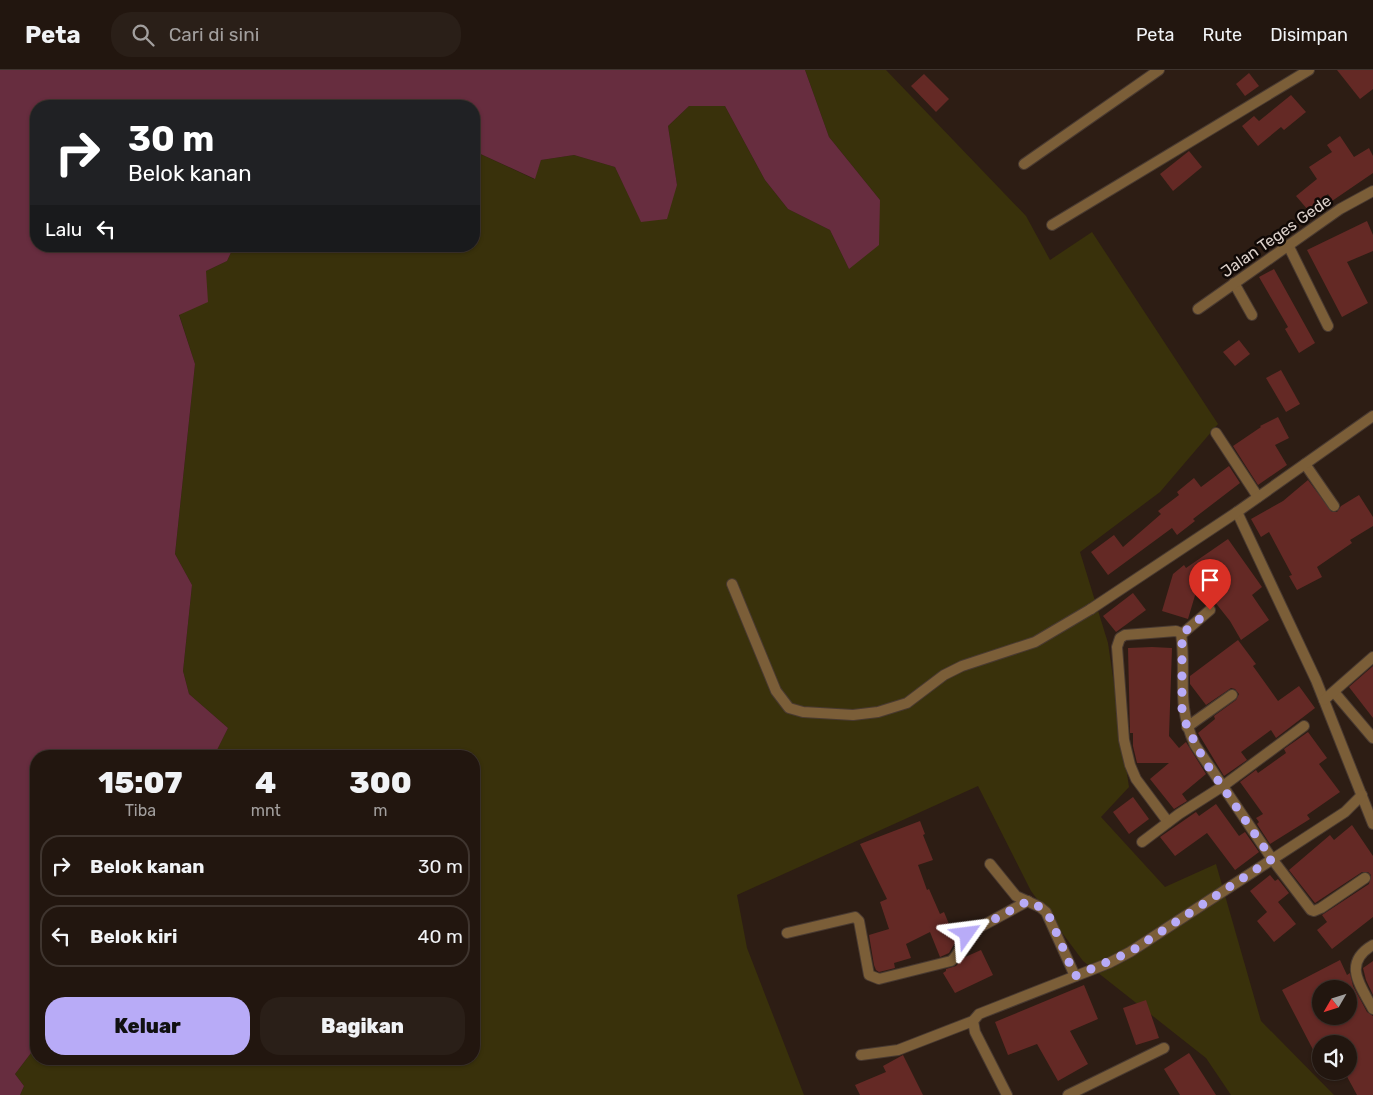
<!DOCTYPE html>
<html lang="id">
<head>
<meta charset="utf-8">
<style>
	body { margin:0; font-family:Rubik,sans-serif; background:#2a1f18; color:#f1f3f6; height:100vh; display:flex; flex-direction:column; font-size:19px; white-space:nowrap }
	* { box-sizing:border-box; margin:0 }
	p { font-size:16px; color:#a29f9e }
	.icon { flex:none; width:28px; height:28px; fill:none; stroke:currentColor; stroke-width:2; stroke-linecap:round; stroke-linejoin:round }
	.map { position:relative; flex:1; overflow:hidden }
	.drawer { position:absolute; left:30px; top:680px; width:450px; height:315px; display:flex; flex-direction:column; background:#22160f; border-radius:20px; box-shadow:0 1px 4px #0004,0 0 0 1px #3f352f }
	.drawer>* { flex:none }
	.banner { position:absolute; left:30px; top:30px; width:450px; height:152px; border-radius:20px; box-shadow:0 1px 4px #0004,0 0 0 1px #3f352f; background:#202124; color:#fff; overflow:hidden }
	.needle { width:32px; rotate:231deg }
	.controls { position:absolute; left:1312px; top:910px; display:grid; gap:10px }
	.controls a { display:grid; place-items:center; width:45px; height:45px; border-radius:50%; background:#22160f; box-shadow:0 1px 4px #0004,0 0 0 1px #3f352f; font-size:25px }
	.pin { position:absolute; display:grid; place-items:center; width:42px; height:42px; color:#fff; margin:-51px -21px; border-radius:50% 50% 50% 0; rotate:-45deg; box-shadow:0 0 5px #0007 }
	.pin .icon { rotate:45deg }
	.me { position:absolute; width:55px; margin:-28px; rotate:59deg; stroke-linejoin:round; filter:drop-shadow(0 0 4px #0008) }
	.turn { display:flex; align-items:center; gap:18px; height:105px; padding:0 15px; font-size:22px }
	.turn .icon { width:65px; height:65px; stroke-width:2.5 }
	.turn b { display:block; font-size:35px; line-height:42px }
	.then { display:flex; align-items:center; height:48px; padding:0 15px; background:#0003; gap:10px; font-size:19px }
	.eta { display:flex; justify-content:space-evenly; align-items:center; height:85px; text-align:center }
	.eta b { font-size:30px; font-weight:800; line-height:35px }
	.primary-button { display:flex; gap:10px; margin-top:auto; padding:10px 15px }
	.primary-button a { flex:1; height:58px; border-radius:20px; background:#b8abf7; color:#111; font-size:20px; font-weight:800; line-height:58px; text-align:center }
	.primary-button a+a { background:#2a1f18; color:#f1f3f6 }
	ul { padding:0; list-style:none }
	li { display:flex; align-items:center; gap:15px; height:62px; margin:0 10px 8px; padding:0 5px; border:2px solid #3f352f; border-radius:20px }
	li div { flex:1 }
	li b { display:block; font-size:19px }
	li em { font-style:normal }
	header { display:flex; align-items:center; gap:30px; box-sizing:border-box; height:70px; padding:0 25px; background:#22160f; border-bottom:1px solid #3f352f }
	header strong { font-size:24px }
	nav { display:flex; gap:28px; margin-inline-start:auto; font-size:18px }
	.search { width:350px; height:45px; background:#2a1f18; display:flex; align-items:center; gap:12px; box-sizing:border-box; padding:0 18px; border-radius:20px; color:#a29f9e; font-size:19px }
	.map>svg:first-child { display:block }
	.green { fill:#39310b }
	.water { fill:#672d3f }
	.building { fill:#642925; fill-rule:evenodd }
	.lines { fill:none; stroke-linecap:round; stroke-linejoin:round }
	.lane-casing { stroke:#493a31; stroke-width:12 }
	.street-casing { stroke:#493a31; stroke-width:12 }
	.lane { stroke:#7b5e38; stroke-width:10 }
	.street { stroke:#7b5e38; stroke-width:10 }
	.route { stroke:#b8abf7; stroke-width:9; stroke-dasharray:0 16.2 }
	.labels { text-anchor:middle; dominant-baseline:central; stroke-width:5; stroke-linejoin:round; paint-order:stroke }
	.street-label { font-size:16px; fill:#dcd1cb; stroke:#100906 }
</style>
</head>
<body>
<header>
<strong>Peta</strong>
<div class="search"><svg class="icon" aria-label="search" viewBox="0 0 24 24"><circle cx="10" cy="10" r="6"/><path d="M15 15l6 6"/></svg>Cari di sini</div>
<nav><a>Peta</a><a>Rute</a><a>Disimpan</a></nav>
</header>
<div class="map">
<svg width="1373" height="1025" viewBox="0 0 1373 1025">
	<rect width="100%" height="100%" fill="#2d1d14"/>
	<polygon class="green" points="805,0 886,0 1026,146 1050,190 1092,162 1218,354 1160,422 1080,482 1108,573 1129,717 1101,747 1165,817 1216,794 1261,951 1334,1025 1231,1025 1206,988 1083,891 1031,821 978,716 737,825 747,878 804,1025 20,1025 24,1016 15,1004 31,983 36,984 36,989 56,991 59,989 474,989 474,686 214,686 228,658 189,624 183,601 192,515 175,484 195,294 179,244 206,201 227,191 234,176 474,176 474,81 534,109 541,90 574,85 615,97 641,151 677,115 668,56 689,36 725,36 765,110 788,139 830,160 849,199 880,130 829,67"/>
	<polygon class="water" points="0,0 805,0 829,67 880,130 879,175 849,199 830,160 788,139 765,110 725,36 689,36 668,56 677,115 667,149 641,152 615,97 574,85 541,90 535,109 474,81 474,36 36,36 36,176 234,176 227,191 206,201 208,232 179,245 195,294 175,484 192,515 183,601 189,624 228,658 214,686 36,686 36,984 31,983 15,1004 24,1016 20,1025 0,1025"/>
	<g class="building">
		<polygon points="1337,0 1373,0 1373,19 1360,29"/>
		<polygon points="1249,3 1259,16 1245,26 1236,14"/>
		<polygon points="924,4 949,29 936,42 911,16"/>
		<polygon points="1291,25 1306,42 1284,60 1281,57 1258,76 1242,56 1254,46 1259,51"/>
		<polygon points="1340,66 1354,87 1369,78 1373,86 1373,103 1332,131 1328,124 1308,140 1296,126 1317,109 1309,97 1332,82 1327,75"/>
		<polygon points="1189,81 1202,97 1173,121 1160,104"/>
		<polygon points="1367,151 1373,165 1373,181 1347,192 1368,233 1342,247 1307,180"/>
		<polygon points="1274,199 1315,273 1299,283 1285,259 1288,257 1259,207"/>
		<polygon points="1239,270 1250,284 1235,296 1223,282"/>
		<polygon points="1281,300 1300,334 1286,342 1266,308"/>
		<polygon points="1278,347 1289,368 1275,375 1287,395 1258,415 1233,376 1261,357 1260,356"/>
		<polygon points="1229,396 1240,413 1193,449 1195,451 1177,465 1172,458 1108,505 1091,482 1114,465 1123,477 1161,444 1158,441 1179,425 1177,422 1194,408 1201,417"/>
		<polygon points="1308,410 1332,442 1337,442 1341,436 1359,425 1373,447 1373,456 1350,470 1352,473 1317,497 1322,507 1297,520 1289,506 1292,505 1269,462 1261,467 1251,449 1283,431"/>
		<polygon points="1228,469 1262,517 1252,525 1269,550 1241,570 1230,551 1199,512 1188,549 1162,541 1173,504 1184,495 1186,498"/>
		<polygon points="1133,523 1146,540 1116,562 1103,546"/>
		<polygon points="1238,570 1256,594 1253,596 1278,631 1299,616 1315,638 1276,668 1271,660 1241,682 1247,690 1224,706 1198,663 1215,649 1214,646 1236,630 1239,624 1235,619 1231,618 1206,635 1190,614 1190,606"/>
		<polygon points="1152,577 1172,578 1169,666 1179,678 1186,672 1206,704 1182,724 1187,731 1174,739 1150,709 1169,693 1137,693 1133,676 1133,663 1130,663 1128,578"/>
		<polygon points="1373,596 1373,648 1349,617"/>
		<polygon points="1308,662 1327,688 1319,694 1340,722 1307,745 1310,749 1270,774 1257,754 1259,752 1256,748 1263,744 1240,712 1256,700 1258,703 1286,683 1284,679"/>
		<polygon points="1133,727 1149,749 1129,764 1113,742"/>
		<polygon points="1216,734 1239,766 1245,762 1259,782 1235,800 1207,763 1175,786 1160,767 1196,742 1199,746"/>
		<polygon points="920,751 925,764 923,765 933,790 918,795 927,820 929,819 940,844 944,842 956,871 949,883 940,887 930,862 906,874 911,888 894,893 895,898 879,902 876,900 874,895 869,865 889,859 880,832 887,829 860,774"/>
		<polygon points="1352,755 1373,786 1373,847 1332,879 1317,860 1327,852 1322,845 1369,814 1371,805 1368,802 1362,802 1315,833 1289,800 1330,765 1334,770"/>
		<polygon points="1270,805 1275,811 1278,809 1289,823 1278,832 1296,854 1274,872 1257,851 1267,842 1250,821"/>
		<polygon points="981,880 993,905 955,923 943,903 946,901 946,899 956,896 963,888"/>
		<path d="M1340 890 1347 905 1350 903 1353 916 1367 942 1373 946V1025H1357L1344 1001H1349V974H1321V995L1282 920ZM1321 919H1349V946H1321Z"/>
		<polygon points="1373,891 1373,925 1366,910 1363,898"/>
		<polygon points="1084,915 1098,949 1070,961 1088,994 1058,1011 1037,974 1008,985 995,952"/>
		<polygon points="1146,930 1159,968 1136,975 1123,938"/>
		<polygon points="1189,983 1216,1025 1180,1025 1164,999"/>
		<polygon points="903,985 923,1025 860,1025 855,1015 886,1002 883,996"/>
	</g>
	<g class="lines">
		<g class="lane-casing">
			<g id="lane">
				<polyline points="1234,213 1252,245"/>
				<polyline points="732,514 776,621 789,638 803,642 853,645 878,642 907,633 944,605 962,596 1035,572 1091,539"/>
				<path d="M1373 875C1342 893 1360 915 1373 939"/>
			</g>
		</g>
		<g class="street-casing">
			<g id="street">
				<polyline points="1024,94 1159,0"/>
				<polyline points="1052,155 1309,0"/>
				<polyline points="1288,175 1328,256"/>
				<polyline points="1198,239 1340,139 1373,121"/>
				<polyline points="1216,363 1258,427"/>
				<polyline points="1305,394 1334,436"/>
				<polyline points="1237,442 1316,610 1373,754"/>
				<polyline points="1091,539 1237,442 1373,346"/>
				<polyline points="1182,564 1210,540"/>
				<polyline points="1334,622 1373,668"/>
				<polyline points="1324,630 1373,587"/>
				<polyline points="1187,657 1232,625"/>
				<path d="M1168 752 1136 709 1130 695 1124 670 1117 577 1120 568 1125 565 1176 561 1181 563C1187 606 1175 632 1195 675L1272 789 1311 840 1314 841 1321 838 1365 808"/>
				<polyline points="1142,772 1179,744 1223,716 1304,656"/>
				<polyline points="990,794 1016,826 1040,837 1046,842 1075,906"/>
				<path d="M787 863 855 847 859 851 869 905 879 909 951 891C961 884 961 870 971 862L1028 831"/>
				<polyline points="861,985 898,980 973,951"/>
				<polyline points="1007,1025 975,962 973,951 979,944 1109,893 1130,882 1345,742 1362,725"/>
				<polyline points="1068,1025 1164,978"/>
			</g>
		</g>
		<use href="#lane" class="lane"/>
		<use href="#street" class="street"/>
	</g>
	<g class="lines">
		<polyline class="route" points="967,864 1028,831 1040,837 1050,848 1075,906 1130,882 1272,789 1204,690 1187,657 1182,639 1182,564 1210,540"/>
	</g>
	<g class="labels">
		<g class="street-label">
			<text transform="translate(1276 166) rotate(-35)">Jalan Teges Gede</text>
		</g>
	</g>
</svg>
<div class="controls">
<a><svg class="needle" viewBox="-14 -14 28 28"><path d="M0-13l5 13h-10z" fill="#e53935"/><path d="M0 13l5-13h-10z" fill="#a29f9e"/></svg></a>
<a><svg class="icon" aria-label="sound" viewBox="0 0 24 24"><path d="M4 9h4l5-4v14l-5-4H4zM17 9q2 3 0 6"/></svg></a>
</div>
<div class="pin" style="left:1210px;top:540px;background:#d93025"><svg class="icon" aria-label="arrive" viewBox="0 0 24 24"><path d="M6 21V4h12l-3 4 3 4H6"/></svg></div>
<svg class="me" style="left:967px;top:864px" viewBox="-20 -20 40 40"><path d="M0-17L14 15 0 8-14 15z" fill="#b8abf7" stroke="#fff" stroke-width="4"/></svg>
<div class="banner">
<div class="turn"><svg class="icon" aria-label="right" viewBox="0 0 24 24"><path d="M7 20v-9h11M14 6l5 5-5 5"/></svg><div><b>30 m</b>Belok kanan</div></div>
<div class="then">Lalu<svg class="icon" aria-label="left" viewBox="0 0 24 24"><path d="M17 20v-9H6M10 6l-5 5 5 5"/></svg></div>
</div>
<section class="drawer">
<div class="eta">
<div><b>15:07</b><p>Tiba</p></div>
<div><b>4</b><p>mnt</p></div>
<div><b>300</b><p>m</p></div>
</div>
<ul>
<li><svg class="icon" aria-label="right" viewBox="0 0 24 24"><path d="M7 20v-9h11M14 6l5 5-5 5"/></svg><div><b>Belok kanan</b></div><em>30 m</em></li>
<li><svg class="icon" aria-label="left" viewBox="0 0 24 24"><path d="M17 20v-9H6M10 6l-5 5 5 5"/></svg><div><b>Belok kiri</b></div><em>40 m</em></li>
</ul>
<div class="primary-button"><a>Keluar</a><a>Bagikan</a></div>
</section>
</div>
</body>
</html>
